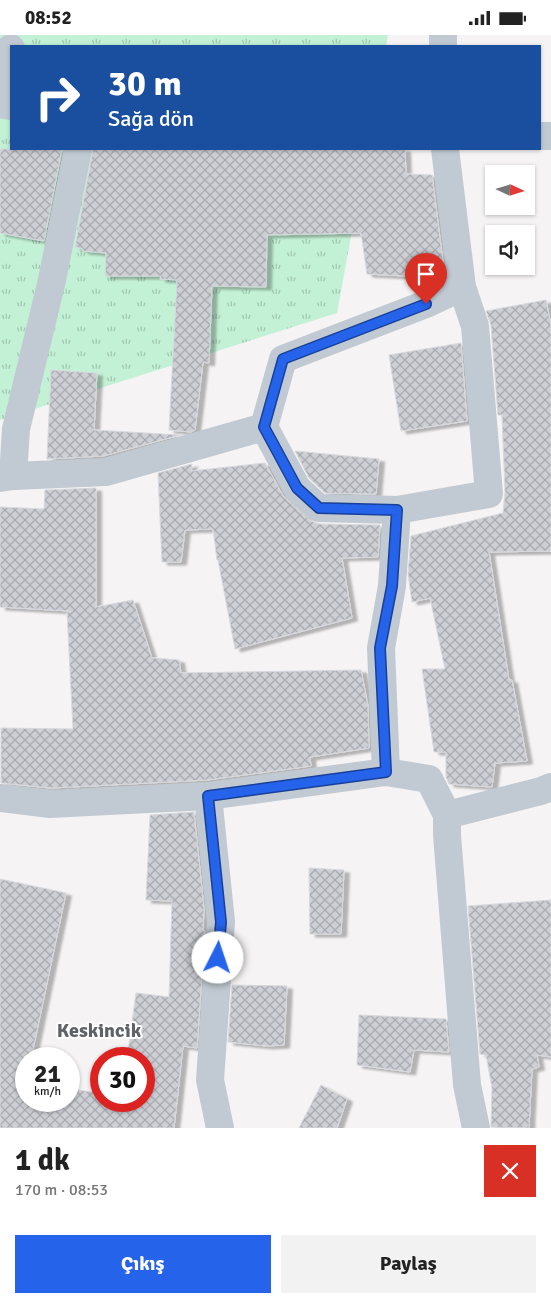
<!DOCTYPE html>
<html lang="tr">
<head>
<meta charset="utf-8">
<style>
	body { margin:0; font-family:Signika,sans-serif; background:#f2f2f2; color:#222; height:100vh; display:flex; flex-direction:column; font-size:19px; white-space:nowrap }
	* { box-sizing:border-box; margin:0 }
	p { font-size:16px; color:#767676 }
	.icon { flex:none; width:28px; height:28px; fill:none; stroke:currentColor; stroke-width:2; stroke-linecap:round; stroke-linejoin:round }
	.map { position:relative; height:1093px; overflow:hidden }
	.panel { display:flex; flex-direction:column; background:#fff; flex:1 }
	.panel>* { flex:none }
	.banner { position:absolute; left:10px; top:10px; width:531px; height:105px; border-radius:0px; box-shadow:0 1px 4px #0004; background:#1a4fa0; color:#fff; overflow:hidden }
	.needle { width:32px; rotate:94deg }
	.buttons { position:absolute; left:485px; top:130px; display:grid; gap:10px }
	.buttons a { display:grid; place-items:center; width:50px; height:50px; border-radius:0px; background:#fff; box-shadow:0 1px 4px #0004; font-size:25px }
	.speed { position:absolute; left:15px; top:1012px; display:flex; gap:10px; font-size:25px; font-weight:700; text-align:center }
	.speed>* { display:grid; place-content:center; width:65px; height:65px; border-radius:50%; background:#fff; box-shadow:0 1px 4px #0004; line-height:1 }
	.speed small { font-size:12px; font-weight:400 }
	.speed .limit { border:8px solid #d22; background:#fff; color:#111 }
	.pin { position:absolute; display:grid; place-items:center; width:42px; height:42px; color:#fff; margin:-51px -21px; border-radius:50% 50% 50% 0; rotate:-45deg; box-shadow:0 0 5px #0007 }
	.pin .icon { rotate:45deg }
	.me { position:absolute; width:55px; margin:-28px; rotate:4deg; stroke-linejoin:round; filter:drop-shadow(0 0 4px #0008) }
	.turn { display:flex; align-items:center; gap:18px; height:105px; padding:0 15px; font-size:22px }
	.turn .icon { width:65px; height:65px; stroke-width:2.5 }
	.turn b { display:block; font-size:35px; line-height:42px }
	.round { display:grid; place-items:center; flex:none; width:52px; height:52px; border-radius:0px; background:#f2f2f2 }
	.head { display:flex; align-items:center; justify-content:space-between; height:85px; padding:0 15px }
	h1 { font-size:30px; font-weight:800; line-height:38px }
	.cta { display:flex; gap:10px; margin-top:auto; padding:10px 15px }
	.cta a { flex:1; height:58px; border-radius:0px; background:#2563eb; color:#fff; font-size:20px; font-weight:800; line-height:58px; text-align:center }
	.cta a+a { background:#f2f2f2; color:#222 }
	.status { display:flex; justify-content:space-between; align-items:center; height:35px; padding:0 25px; background:#fff; direction:ltr }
	.status svg { height:14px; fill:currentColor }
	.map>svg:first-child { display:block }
	.park { fill:url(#park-tufts) }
	.building { fill:url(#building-cross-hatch); stroke:#d7d9de; filter:url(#shadow) }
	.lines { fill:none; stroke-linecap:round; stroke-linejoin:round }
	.minor { stroke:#c1cad2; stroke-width:28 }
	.route-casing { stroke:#184099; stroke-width:12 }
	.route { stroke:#2563eb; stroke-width:9 }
	.labels { text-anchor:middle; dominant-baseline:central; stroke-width:4; stroke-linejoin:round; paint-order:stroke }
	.quarter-label { font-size:20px; font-weight:bold; fill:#5f6368; stroke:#fff }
</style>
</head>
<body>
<div class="status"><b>08:52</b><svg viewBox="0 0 49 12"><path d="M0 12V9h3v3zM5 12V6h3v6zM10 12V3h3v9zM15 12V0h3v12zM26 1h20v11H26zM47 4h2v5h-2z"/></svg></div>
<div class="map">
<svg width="551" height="1093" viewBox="0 0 551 1093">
	<defs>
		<pattern id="park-tufts" width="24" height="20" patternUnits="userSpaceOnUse" patternTransform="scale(1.25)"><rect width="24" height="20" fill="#c3f1d5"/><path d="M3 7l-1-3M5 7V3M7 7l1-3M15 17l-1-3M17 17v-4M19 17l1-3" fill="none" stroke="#a0c6b0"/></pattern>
		<pattern id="building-cross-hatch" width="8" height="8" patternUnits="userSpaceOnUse" patternTransform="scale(1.25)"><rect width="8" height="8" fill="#cdcfd5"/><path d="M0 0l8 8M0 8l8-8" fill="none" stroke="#a8abb0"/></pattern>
		<filter id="shadow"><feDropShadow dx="5.5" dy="3" stdDeviation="1" flood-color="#0004"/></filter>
	</defs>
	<rect width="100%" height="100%" fill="#f5f3f3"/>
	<polygon class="park" points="0,0 388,0 386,11 11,11 11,114 367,114 337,278 0,385"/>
	<g class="building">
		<polygon points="0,114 62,114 44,206 0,198"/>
		<polygon points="93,114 405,114 406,139 432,140 445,243 367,239 361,198 267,200 266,252 212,251 209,328 203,327 195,395 191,397 169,395 177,245 160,244 161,241 105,241 106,218 83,216 83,214 75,212"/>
		<polygon points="546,265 551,291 551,516 489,517 509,645 512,645 527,726 495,728 492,752 449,749 446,742 446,717 434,717 422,634 445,634 430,563 412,567 408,539 411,501 503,478 505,458 502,380 498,380 491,290 486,276"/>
		<polygon points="461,308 467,386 401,396 389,320"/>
		<polygon points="51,335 97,338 94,395 180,400 103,421 47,424"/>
		<polygon points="295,416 379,424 376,459 325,458 309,443"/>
		<polygon points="265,428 283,461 309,485 319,489 380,490 378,522 342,523 352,583 235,614 218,525 217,525 213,494 185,495 181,527 162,527 158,438 192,429 191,436"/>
		<polygon points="96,453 96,572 133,565 152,623 179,625 181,638 361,635 368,671 369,713 310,722 311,731 207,745 51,753 1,748 1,693 73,694 67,577 70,576 0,572 0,472 44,474 45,455"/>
		<polygon points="194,777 204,874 203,896 205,896 197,1013 183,1011 174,1093 0,1093 0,844 66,858 31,1024 26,1024 26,1066 69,1066 69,1054 101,1058 101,1066 144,1066 144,1024 127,1024 136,958 169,962 172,866 146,865 150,780"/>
		<polygon points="309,833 344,835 341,899 310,899"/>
		<polygon points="551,865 551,1022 537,1020 539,1032 532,1034 529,1093 491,1092 492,1053 486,1020 480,1019 468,871"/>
		<polygon points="232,950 287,951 284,1010 267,1011 228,1007"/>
		<polygon points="359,980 446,984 449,1017 414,1015 410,1037 357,1030"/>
		<polygon points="321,1050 347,1064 337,1093 299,1093"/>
	</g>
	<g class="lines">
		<g class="minor">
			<polyline points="443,11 443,0"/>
			<polyline points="0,51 11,13"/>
			<polyline points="0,69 11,71"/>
			<polyline points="540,101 551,101"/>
			<polyline points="264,392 297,453 319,473 397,475"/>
			<polyline points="13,441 106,437 264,392 283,324 426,269 462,252 445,114"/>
			<polyline points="0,443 13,441 16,394 52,245 78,114"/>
			<polyline points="386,737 381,613 392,551 397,475 489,459 475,291 462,252"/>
			<polyline points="208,761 221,887 210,1045 220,1093"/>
			<polyline points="0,763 50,769 208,761 386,737 429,744 447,780 541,756 551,752"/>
			<polyline points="447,780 447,800 467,1050 476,1093"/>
		</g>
	</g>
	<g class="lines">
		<g class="route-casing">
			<polyline id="route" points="218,923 221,887 208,761 386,737 380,613 392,551 397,475 319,473 297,453 264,392 283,324 426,269"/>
		</g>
		<use href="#route" class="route"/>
	</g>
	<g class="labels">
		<g class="quarter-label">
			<text x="99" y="995">Keskincik</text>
		</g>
	</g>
</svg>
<div class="buttons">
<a><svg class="needle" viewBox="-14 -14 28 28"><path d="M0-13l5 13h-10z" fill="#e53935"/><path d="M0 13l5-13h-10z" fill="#767676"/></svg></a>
<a><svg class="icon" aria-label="sound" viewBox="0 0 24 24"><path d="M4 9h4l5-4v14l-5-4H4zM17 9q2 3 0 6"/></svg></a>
</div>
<div class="speed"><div>21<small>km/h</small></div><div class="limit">30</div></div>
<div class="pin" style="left:426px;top:269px;background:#d93025"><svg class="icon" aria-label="arrive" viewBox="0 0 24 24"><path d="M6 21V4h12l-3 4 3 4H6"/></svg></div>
<svg class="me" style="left:218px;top:923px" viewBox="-20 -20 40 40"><circle r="19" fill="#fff"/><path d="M0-13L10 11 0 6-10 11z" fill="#2563eb"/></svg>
<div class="banner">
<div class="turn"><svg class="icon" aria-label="right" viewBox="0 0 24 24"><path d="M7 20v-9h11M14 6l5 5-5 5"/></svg><div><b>30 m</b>Sağa dön</div></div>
</div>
</div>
<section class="panel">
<div class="head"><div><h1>1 dk</h1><p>170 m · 08:53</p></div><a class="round" style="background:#d93025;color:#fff"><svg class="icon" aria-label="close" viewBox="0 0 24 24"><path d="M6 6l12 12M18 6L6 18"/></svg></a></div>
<div class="cta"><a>Çıkış</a><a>Paylaş</a></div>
</section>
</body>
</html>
